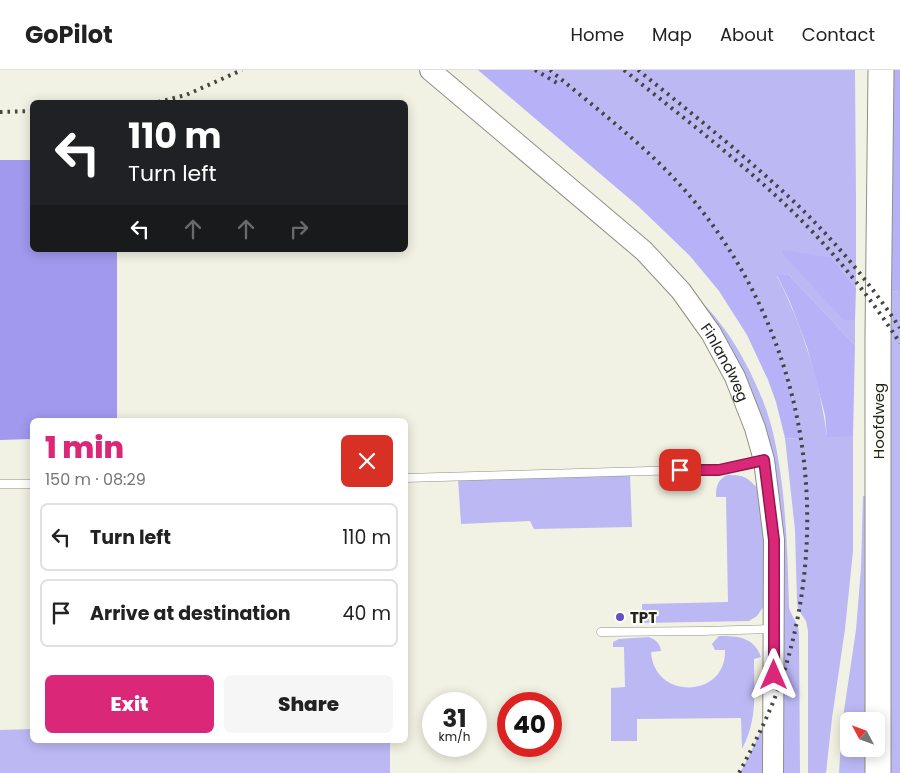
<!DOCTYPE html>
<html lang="en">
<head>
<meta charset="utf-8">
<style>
	body { margin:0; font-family:Poppins,sans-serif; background:#f6f6f6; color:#222; height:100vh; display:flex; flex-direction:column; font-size:19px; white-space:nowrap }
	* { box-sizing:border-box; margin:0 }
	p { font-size:16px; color:#767676 }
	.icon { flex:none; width:28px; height:28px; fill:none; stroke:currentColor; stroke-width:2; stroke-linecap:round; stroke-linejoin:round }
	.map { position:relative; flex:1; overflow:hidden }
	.sheet { position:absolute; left:30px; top:348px; width:378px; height:325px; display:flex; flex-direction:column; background:#fff; border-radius:8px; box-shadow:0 2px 12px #0003 }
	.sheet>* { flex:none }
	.hud { position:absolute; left:30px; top:30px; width:378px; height:152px; border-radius:8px; box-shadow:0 2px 12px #0003; background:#202124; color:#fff; overflow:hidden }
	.needle { width:32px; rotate:311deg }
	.fabs { position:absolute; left:840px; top:642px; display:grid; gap:10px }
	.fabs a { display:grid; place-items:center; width:45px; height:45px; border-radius:8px; background:#fff; box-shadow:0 2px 12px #0003; font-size:25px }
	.speed { position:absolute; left:422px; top:622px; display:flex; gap:10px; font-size:25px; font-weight:700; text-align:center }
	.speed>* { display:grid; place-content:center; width:65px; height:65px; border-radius:50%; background:#fff; box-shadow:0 2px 12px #0003; line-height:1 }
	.speed small { font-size:12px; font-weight:400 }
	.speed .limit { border:8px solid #d22; background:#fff; color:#111 }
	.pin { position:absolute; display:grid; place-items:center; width:42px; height:42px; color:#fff; margin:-21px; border-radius:10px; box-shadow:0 2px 8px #0006 }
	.me { position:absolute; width:55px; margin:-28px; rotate:0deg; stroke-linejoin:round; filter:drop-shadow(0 0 4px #0008) }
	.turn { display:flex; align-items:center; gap:18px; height:105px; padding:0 15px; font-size:22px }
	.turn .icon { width:65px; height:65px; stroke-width:2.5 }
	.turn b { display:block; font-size:35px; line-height:42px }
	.lanes { display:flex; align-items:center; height:48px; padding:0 15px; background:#0003; justify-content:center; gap:25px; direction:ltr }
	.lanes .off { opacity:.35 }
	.round { display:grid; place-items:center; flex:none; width:52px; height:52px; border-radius:8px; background:#f6f6f6 }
	.head { display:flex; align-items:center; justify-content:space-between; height:85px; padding:0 15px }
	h1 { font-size:30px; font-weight:800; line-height:38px; color:#db2777 }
	.cta { display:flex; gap:10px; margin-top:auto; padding:10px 15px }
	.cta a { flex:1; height:58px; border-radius:8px; background:#db2777; color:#fff; font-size:20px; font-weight:800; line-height:58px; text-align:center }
	.cta a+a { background:#f6f6f6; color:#222 }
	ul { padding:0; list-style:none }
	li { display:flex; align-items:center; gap:15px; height:68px; margin:0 10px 8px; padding:0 5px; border:2px solid #e0e0e0; border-radius:8px }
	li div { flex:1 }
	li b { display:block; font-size:19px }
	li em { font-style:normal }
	header { display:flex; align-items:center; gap:30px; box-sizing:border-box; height:70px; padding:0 25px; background:#fff; border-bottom:1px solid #e0e0e0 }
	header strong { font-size:24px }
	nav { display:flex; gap:28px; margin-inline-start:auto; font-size:18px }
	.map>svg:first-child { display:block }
	.green { fill:#bbb8f4 }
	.forest { fill:#b7b2f8 }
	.water { fill:#a099ee }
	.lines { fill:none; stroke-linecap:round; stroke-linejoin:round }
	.service-casing { stroke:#8f9083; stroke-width:9 }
	.tertiary-casing { stroke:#8f9083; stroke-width:22 }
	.primary-casing { stroke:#8f9083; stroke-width:27 }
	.service { stroke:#fff; stroke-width:8 }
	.tertiary { stroke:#fff; stroke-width:20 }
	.primary { stroke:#fff; stroke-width:25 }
	.rail { stroke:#44453e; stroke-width:4; stroke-dasharray:2.5 5; stroke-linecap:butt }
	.route-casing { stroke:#8e194d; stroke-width:12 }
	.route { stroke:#db2777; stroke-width:9 }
	.poi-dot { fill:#6650c9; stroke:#fefff6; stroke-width:2 }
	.labels { text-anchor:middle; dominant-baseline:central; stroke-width:4; stroke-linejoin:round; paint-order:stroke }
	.street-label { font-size:15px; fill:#24241f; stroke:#fefff6 }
	.poi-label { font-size:15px; font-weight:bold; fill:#24241f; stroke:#fefff6; text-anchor:start }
</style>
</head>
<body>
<header>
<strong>GoPilot</strong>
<nav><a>Home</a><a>Map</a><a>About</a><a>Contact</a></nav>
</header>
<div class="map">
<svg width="900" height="703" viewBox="0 0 900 703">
	<rect width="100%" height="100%" fill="#f1f2e3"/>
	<g class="green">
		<path d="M545 0H855L856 130V218L832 188 844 250H855V275L788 204 777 206C802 255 820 312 827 366H853V481L845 559 832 648 826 703H808V561L806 551 798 539 797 531 795 460 785 368 801 369C783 258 728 159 646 83 616 55 584 30 553 3Z"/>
		<polygon points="886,221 900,222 900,703 885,703"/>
		<path d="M695 225C702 233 710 240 716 248 734 270 749 297 760 324 774 355 779 390 783 424 787 462 788 500 789 538 792 547 798 553 799 562L800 703H782L778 447Z"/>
		<polygon points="630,403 632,457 534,459 530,451 461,454 458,408"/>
		<path d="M727 405C748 405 746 408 761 421L766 533 757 546 749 551 642 553V534L728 532 726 427H716C716 417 717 410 727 405Z"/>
		<polygon points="870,425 870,651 849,651 849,679 867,679 865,703 839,703 842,654 856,560 861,498 863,426"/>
		<path d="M719 566C738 566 754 567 761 587L754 589C754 622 758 649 742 679L741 648 637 649V671H611V618L625 617 624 577H613V572L619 569 649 567C656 570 660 573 661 581L651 582C654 631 727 628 725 580H715L712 574Z"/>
		<polygon points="767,648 766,703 740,703 750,684"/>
		<polygon points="32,659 32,670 390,670 390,703 0,703 0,660"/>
	</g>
	<g class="forest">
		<path d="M478 0H545L553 3C600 43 650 82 690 128 749 197 786 280 801 369L785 368 776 332 768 310 747 265 719 221 690 186 638 136Z"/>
		<polygon points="890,0 900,0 900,222 886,221"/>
		<polygon points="784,180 832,188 856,218 855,250 844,250 782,183"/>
		<polygon points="788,204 855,275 853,366 827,367 825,345 807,277 790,232 777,205"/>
	</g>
	<polygon class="water" points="0,90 32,90 32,180 117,180 117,350 32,350 32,369 0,370"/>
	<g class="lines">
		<g class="service-casing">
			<g id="service">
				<polyline points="405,408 719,399 764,390"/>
				<polyline points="0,414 32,414"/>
				<polyline points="601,562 702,561 774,559"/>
			</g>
		</g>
		<g class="tertiary-casing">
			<g id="tertiary">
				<path id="s1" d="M430 0 644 181 681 221 711 263 735 307 755 358 764 390 774 470 773 703"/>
			</g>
		</g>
		<g class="primary-casing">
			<polyline id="primary" points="878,703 878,266 881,0"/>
		</g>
		<use href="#service" class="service"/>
		<use href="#tertiary" class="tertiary"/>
		<use href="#primary" class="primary"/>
		<g class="rail">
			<polyline points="535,0 557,13"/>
			<path d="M550 0C599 41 653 81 694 131 800 260 833 432 787 592 776 631 758 667 739 703"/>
			<path d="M624 0C681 46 739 90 791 140 832 180 869 225 900 273"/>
			<path d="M638 0C685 38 733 76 778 117 824 158 866 207 900 258"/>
			<polyline points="158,32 186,25 242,0"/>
			<polyline points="0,42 32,41"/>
		</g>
	</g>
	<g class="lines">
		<g class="route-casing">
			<polyline id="route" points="680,400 719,400 764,390 774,470 774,605"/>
		</g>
		<use href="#route" class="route"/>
	</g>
	<circle class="poi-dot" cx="620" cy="547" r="5"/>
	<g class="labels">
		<g class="street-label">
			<text stroke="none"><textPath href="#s1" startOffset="419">Finlandweg</textPath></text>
			<text transform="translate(878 351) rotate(-90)">Hoofdweg</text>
		</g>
		<g class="poi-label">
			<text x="630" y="547">TPT</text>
		</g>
	</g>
</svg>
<div class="fabs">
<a><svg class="needle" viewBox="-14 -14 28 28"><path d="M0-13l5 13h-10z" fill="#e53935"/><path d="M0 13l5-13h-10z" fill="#767676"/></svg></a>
</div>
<div class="speed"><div>31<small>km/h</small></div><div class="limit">40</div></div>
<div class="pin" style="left:680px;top:400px;background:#d93025"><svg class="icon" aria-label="arrive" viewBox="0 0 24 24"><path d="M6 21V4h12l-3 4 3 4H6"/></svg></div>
<svg class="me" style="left:774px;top:605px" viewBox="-20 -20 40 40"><path d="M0-17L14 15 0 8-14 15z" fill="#db2777" stroke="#fff" stroke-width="4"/></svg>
<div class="hud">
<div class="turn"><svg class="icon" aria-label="left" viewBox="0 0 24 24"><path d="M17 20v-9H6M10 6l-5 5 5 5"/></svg><div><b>110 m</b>Turn left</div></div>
<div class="lanes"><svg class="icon" aria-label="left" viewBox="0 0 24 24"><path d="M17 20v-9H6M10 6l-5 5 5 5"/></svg><svg class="icon off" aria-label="ahead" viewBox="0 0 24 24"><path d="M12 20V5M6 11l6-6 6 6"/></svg><svg class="icon off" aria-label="ahead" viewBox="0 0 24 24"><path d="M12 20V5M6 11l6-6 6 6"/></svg><svg class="icon off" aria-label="right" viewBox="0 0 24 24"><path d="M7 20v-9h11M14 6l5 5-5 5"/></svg></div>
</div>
<section class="sheet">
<div class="head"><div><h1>1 min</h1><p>150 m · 08:29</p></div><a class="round" style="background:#d93025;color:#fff"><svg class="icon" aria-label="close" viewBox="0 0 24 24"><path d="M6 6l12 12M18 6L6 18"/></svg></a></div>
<ul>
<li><svg class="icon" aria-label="left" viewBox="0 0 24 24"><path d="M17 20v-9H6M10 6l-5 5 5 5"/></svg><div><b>Turn left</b></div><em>110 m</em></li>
<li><svg class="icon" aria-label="arrive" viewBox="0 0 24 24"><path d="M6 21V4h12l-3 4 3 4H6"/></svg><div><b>Arrive at destination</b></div><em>40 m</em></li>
</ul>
<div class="cta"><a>Exit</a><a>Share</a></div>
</section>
</div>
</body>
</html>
